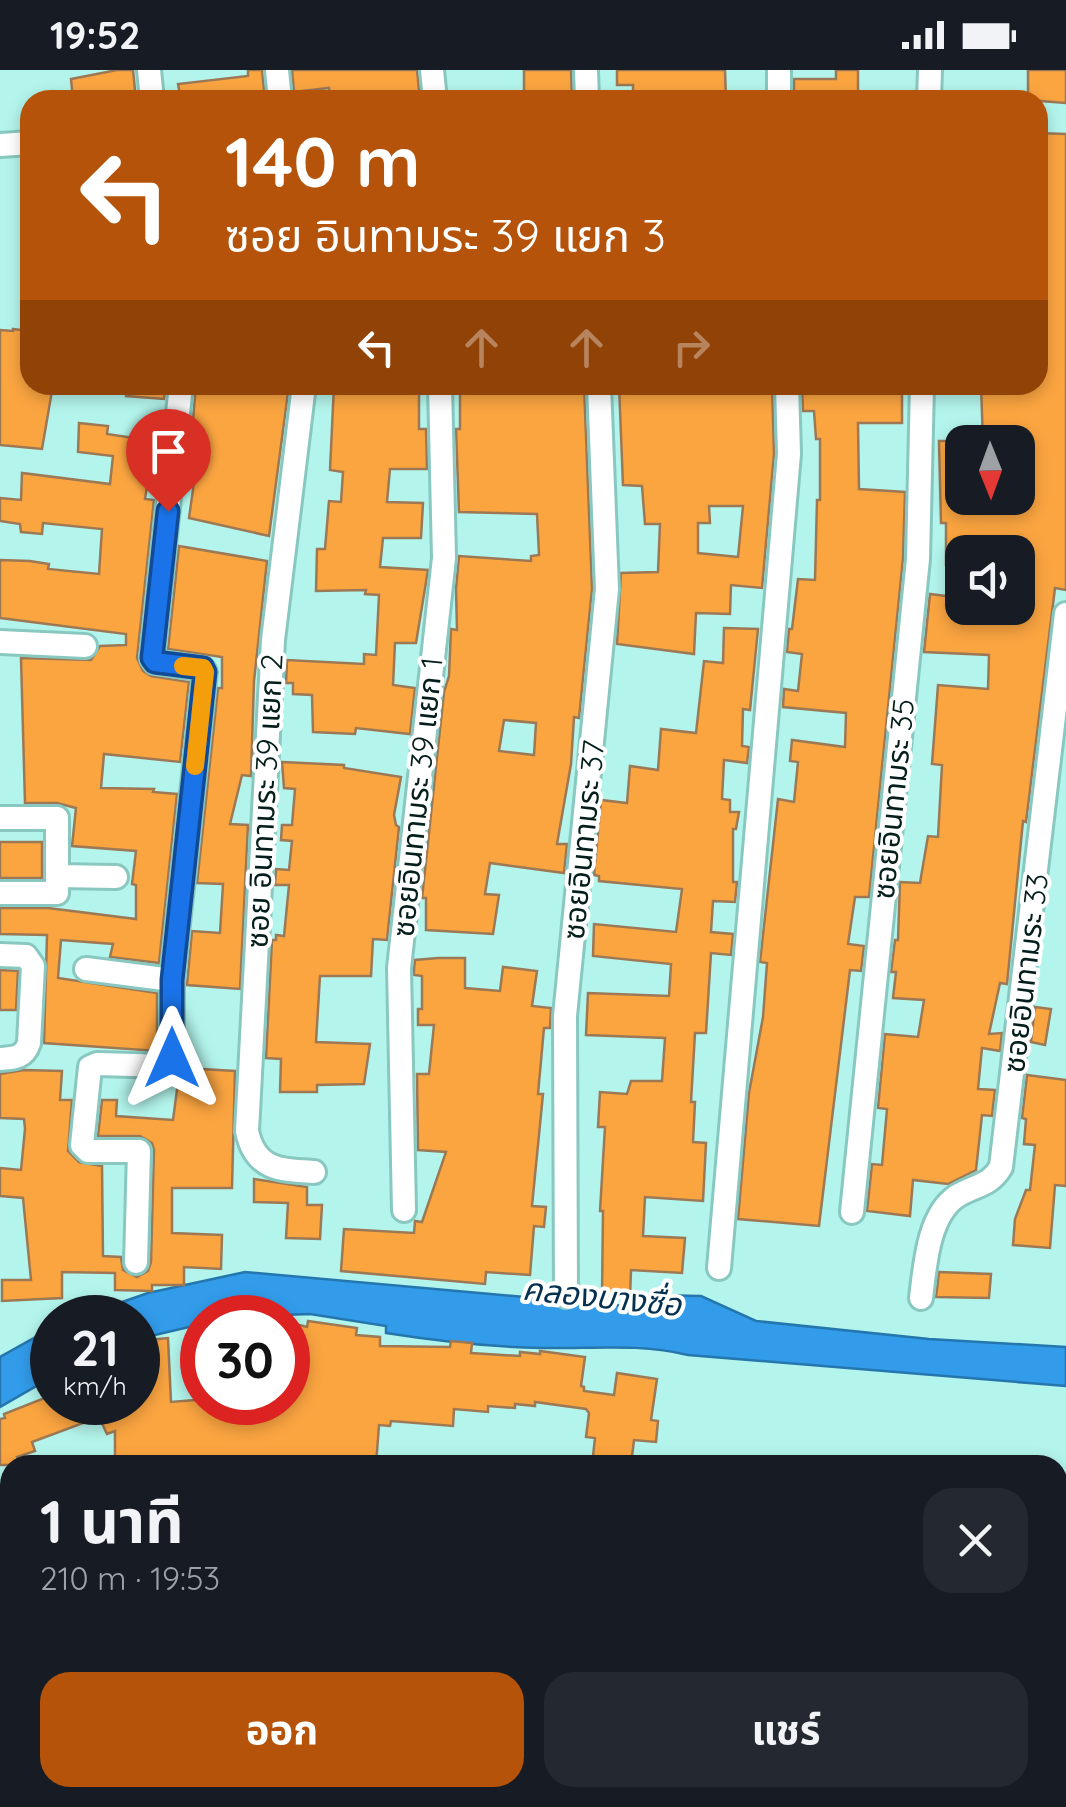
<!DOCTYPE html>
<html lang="th">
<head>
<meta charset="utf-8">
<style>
	body { margin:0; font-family:Quicksand,"Noto Sans Thai",sans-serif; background:#242831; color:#f1f3f6; height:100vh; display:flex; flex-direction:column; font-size:38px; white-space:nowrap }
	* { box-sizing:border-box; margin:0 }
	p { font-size:32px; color:#9ea1a6 }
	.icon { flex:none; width:55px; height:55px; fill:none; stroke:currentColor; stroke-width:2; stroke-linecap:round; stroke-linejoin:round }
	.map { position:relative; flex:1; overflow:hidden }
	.details { position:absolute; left:0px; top:1385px; width:1068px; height:352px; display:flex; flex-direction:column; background:#171b24; border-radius:30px 30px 0 0; box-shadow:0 5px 15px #0003 }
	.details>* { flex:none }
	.banner { position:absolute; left:20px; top:20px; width:1028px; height:305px; border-radius:30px; box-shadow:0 5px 15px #0003; background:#b45309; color:#fff; overflow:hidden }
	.needle { width:65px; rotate:179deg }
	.controls { position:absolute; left:945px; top:355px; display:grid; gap:20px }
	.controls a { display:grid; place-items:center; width:90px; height:90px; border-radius:20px; background:#171b24; box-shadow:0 5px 15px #0003; font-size:50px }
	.speed { position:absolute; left:30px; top:1225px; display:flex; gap:20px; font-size:50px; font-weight:700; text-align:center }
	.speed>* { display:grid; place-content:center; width:130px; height:130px; border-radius:50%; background:#171b24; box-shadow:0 5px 15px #0003; line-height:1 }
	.speed small { font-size:25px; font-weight:400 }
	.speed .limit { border:15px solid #d22; background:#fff; color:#111 }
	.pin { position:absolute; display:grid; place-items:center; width:85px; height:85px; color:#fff; margin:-102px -42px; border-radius:50% 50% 50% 0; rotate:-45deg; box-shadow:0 0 10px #0007 }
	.pin .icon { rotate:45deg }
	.me { position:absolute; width:110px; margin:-55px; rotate:0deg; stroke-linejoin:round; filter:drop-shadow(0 0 8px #0008) }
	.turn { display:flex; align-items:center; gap:35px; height:210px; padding:0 40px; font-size:45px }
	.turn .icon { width:130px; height:130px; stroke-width:2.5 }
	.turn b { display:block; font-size:70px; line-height:85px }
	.lanes { display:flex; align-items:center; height:95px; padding:0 40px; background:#0003; justify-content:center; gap:50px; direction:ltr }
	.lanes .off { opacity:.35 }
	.round { display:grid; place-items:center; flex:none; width:105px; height:105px; border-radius:30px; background:#242831 }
	.overview { display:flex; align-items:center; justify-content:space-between; height:170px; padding:0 40px }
	h1 { font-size:60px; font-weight:700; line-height:75px }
	.action { display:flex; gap:20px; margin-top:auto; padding:20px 40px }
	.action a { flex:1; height:115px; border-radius:30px; background:#b45309; color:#fff; font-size:40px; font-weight:700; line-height:115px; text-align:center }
	.action a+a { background:#242831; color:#f1f3f6 }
	.status { display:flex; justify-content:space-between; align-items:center; height:70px; padding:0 50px; background:#171b24; direction:ltr }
	.status svg { height:28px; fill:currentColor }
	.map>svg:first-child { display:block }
	.water { fill:#329ceb; stroke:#2476ad; stroke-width:2.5 }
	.building { fill:#fba541; stroke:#9c7855; stroke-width:2.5; fill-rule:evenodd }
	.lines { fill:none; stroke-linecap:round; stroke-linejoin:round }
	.minor-casing { stroke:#88c8c0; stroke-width:28 }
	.minor { stroke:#fff; stroke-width:22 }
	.route-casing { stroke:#114b97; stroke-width:25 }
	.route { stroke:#1a73e8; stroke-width:18 }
	.slow { stroke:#f59e0b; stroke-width:18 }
	.labels { text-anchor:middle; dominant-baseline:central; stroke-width:8; stroke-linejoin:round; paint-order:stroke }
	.street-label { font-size:30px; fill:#031e1b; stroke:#fff }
	.water-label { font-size:32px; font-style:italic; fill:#053050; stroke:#fff }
</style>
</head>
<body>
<div class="status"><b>19:52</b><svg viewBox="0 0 49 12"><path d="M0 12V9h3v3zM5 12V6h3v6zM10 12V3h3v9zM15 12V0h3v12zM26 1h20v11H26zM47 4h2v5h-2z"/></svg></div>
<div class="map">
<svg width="1066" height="1737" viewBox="0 0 1066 1737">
	<rect width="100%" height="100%" fill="#b3f5ec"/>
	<g class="water">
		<path d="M245 1202 637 1237 653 1225 701 1226 756 1251 929 1269 1066 1277V1316L688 1285C639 1273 591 1279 541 1278 490 1277 437 1271 386 1263V1256L310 1244 202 1248V1254L138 1269V1248H76L148 1223Z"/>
		<polygon points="52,1258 52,1307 0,1337 0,1287"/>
	</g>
	<g class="building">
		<polygon points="117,0 133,0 136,30 73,30 71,9"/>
		<polygon points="248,0 262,0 265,30 181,30 178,14 248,6"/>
		<polygon points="292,0 417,0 420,30 331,30 329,18 294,22"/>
		<polygon points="524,0 571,0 572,30 524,30"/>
		<polygon points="617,0 725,0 726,30 633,30 633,15 617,15"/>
		<polygon points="836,0 858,0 858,24 831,24 831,30 794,30 794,9 836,9"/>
		<polygon points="1028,0 1066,0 1066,33 1028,30"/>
		<polygon points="1038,63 1066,64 1066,520 1055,518 1026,752 1023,751 1007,914 1000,913 989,964 1002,963 1000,981 982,978 978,1019 995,1020 992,1046 982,1045 976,1100 948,1114 913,1110 910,1146 867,1141 872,1094 882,1095 887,1039 878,1038 885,964 918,967 924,930 893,928 896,902 891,902 895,870 898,870 900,812 920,813 928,766 938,767 942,695 932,694 938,615 988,619 989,585 924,582 930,524 962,528 962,538 1018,538 1018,482 962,482 962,495 946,495 946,453 941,453 939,371 962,371 962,428 1018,428 1020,372 983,372 981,315 1038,315"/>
		<polygon points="13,259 30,261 30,315 53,315 42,379 0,375 0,260 13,261"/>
		<polygon points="127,315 166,315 164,329 126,326"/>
		<polygon points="196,315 289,315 269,466 189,448 196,398 189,397"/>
		<polygon points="334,315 419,315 419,359 426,359 427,399 390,399 387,432 423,433 421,468 383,468 380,497 428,500 416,573 395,573 393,615 415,618 410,664 356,658 355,664 313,662 312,625 293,624 293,613 286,613 287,590 364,594 364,584 376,585 379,525 365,524 366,520 316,521 317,479 325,479 329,431 341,432 343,402 330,400"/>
		<path d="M499 315H584L592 519 579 648 574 647 571 694 557 774H567L564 803 490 793 485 824 499 825 493 864 426 860V828H422L444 622 449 606 451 559 457 560 456 519 459 486 531 491V486L539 485 537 444 459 442 456 359H460V318ZM504 650 536 653 534 685 499 681Z"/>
		<path d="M619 315H772L774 384 762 518 731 515 730 544 696 543 694 584 617 574 621 503 658 502 660 454H645L642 416 623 415ZM709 436H743L738 487 698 483V453H710Z"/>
		<polygon points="802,315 902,315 902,353 858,353 859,419 905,422 903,488 869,827 855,827 848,874 864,876 861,901 850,900 819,1156 738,1149 749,1023 763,947 767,893 760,892 778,729 794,732 798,692 790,691 792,670 845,677 846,643 783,637 784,619 798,621 802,584 787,582 789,559 792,559 798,509 815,510 817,430 820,430 820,369 816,369 814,341 803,341"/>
		<polygon points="79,353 108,356 107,364 154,371 145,429 154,430 137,588 143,601 151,606 189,612 180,692 104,684 101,718 154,719 153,722 177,724 159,893 110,887 113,874 61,870 58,908 157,923 157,981 44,973 47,865 0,864 0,838 48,838 136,849 136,815 132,814 136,781 72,776 76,738 57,733 25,733 21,588 91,590 100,576 126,575 126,564 0,548 0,490 30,491 49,494 48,499 99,504 102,459 43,453 42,464 21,462 20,454 0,451 0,428 21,430 22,403 110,414 113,386 78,382"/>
		<polygon points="179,476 267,491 254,611 251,706 242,705 230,754 248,755 240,919 187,915 192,861 220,863 223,814 197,813 218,618 222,618 222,587 168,579"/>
		<polygon points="724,558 758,559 750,640 743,639 742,676 749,677 747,693 724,690 722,729 730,730 730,742 739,742 736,759 733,759 733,812 737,812 735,832 713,831 711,862 733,864 731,885 711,883 706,963 695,963 691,1032 695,1032 693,1072 706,1073 703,1131 645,1127 643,1166 685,1168 682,1203 631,1200 630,1227 602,1226 603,1141 600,1141 605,1057 598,1057 600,1022 627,1024 631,1011 662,1011 665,968 586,965 588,923 669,926 671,894 593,886 594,854 676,862 682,819 599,811 599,806 594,805 601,730 627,733 630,696 658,700 661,659 696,663 704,591 723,593"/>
		<polygon points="282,692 344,695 344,698 401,707 394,745 396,755 399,757 387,870 373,869 371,906 320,906 316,972 370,974 364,1014 317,1015 317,1022 280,1022 281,989 266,988 272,870 276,870 276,865 284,866 289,815 275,815 276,799 289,800 292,771 281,770 282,755 292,755 295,719 284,718"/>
		<rect x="0" y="772" width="42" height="36"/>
		<polygon points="438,888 465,888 465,918 500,921 503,897 537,901 532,936 551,938 550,958 544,958 538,1024 543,1024 532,1136 546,1137 544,1157 534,1156 530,1205 486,1202 485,1214 341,1201 344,1159 414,1163 415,1151 422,1152 446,1082 418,1080 417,1004 429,1004 434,955 418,955 418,939 422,939 422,906 414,905 414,899 415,890"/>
		<polygon points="0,900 18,901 16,940 0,940"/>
		<polygon points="1035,937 1051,939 1045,975 1031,972"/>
		<polygon points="184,998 235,1001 232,1118 172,1118 172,1163 222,1165 221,1199 184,1197 184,1215 152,1215 152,1221 115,1220 115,1203 62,1202 62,1228 2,1231 2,1210 31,1210 23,1128 0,1126 0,1098 21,1100 25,1059 24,1049 0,1048 0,1004 24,1000 62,1001 60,1030 72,1030 68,1081 79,1092 102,1096 103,1186 121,1187 123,1200 137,1207 148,1201 151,1192 154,1080 152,1073 140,1066 98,1066 102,1030 117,1030 116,1046 173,1050 179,1005"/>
		<polygon points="1027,1005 1066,1010 1066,1116 1055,1115 1050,1178 1013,1175 1015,1149 1026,1120 1030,1120 1035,1075 1024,1074 1026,1049 1022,1048"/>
		<polygon points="254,1109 307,1117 307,1135 322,1135 320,1169 286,1168 288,1133 254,1132"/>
		<polygon points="939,1202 991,1204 989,1228 936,1227"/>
		<polygon points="308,1251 357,1258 356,1265 380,1267 380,1276 450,1277 451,1271 472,1273 471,1283 520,1286 520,1282 540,1284 540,1281 585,1287 581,1316 584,1317 584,1321 614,1325 617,1303 657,1309 651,1350 658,1351 656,1372 634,1370 631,1395 592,1395 595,1368 586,1367 589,1343 586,1339 535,1332 535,1336 515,1334 515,1338 488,1336 488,1342 454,1339 453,1356 391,1351 390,1356 379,1355 376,1395 226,1395 227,1392 115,1395 115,1361 107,1364 99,1347 32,1372 35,1381 17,1387 20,1395 0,1395 0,1349 5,1348 4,1344 52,1325 52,1332 138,1332 138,1271 168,1268 171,1332 195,1330 202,1332 288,1332 288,1252 307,1257"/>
	</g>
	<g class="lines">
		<g class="minor-casing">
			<g id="minor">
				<polyline points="149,0 152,30"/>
				<polyline points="277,0 280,30"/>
				<polyline points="432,0 435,30"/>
				<polyline points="586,0 587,30"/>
				<polyline points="779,0 779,30"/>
				<polyline points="929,30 930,0"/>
				<polyline points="0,75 30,73"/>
				<path d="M304 315 273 570 247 1061C255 1100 280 1100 314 1102"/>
				<polyline points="0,572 85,576"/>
				<polyline points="0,748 57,748 57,806 116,807"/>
				<polyline points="0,823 57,823 57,806"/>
				<path d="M0 885 26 886 33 896 29 973C24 988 14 988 0 989"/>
				<polyline points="86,899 172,910"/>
				<polyline points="404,1140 399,898 444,488 440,315"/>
				<polyline points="852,1142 918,489 922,315"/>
				<polyline points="136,1192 139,1081 88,1081 82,1075 90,997 97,994 168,996 172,988 172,910 205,602 203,599 155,592 152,588 181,315"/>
				<polyline points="719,1198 789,384 787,315"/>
				<polyline points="566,1226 565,946 607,519 599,315"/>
				<path d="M921 1228C925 1196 928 1145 957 1126 975 1115 990 1116 1001 1097L1066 544"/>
				<polyline points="1058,1519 1066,1520"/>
				<polyline points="0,1655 10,1655"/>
				<polyline points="0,1716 2,1737"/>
				<polyline points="213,1737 213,1728"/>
				<polyline points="406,1737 407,1728"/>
				<polyline points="565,1737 565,1728"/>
				<polyline points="681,1737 682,1728"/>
				<polyline points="833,1737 833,1728"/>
				<polyline points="861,1737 862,1728"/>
			</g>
		</g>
		<use href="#minor" class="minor"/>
	</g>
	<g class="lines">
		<g class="route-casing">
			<polyline id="route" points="168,441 152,588 155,592 203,598 205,602 172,910 172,988"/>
		</g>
		<use href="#route" class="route"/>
		<polyline class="slow" points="183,596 203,598 205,602 195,696"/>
	</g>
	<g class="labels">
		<g class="street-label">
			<text transform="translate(417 727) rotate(-84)">ซอยอินทามระ 39 แยก 1</text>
			<text transform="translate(893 729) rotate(-84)">ซอยอินทามระ 35</text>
			<text transform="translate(264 731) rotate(-87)">ซอย อินทามระ 39 แยก 2</text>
			<text transform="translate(583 770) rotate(-84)">ซอยอินทามระ 37</text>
			<text transform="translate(1025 903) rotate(-83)">ซอยอินทามระ 33</text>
		</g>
		<g class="water-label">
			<text transform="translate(602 1226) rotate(6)">คลองบางซื่อ</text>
		</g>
	</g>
</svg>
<div class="controls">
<a><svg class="needle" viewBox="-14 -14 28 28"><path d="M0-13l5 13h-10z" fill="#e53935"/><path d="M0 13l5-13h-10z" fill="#9ea1a6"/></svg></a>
<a><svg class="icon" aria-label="sound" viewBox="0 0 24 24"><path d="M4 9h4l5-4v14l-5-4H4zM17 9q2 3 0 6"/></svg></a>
</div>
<div class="speed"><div>21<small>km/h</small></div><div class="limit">30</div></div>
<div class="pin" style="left:168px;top:441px;background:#d93025"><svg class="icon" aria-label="arrive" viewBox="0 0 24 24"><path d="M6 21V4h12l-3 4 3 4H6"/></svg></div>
<svg class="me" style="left:172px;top:988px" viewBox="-20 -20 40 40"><path d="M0-17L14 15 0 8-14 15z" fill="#1a73e8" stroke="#fff" stroke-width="4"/></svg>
<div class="banner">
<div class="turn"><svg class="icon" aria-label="left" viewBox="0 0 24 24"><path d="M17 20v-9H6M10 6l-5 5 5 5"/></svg><div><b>140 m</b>ซอย อินทามระ 39 แยก 3</div></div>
<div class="lanes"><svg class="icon" aria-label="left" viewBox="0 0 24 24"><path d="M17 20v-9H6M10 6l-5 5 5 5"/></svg><svg class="icon off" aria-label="ahead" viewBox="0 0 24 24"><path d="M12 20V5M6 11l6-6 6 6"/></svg><svg class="icon off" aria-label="ahead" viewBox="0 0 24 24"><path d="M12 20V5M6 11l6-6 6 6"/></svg><svg class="icon off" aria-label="right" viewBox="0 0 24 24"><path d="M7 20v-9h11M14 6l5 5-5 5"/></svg></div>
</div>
<section class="details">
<div class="overview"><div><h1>1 นาที</h1><p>210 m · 19:53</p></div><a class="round"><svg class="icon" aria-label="close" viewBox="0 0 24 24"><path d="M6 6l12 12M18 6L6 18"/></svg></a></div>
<div class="action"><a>ออก</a><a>แชร์</a></div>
</section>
</div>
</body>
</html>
